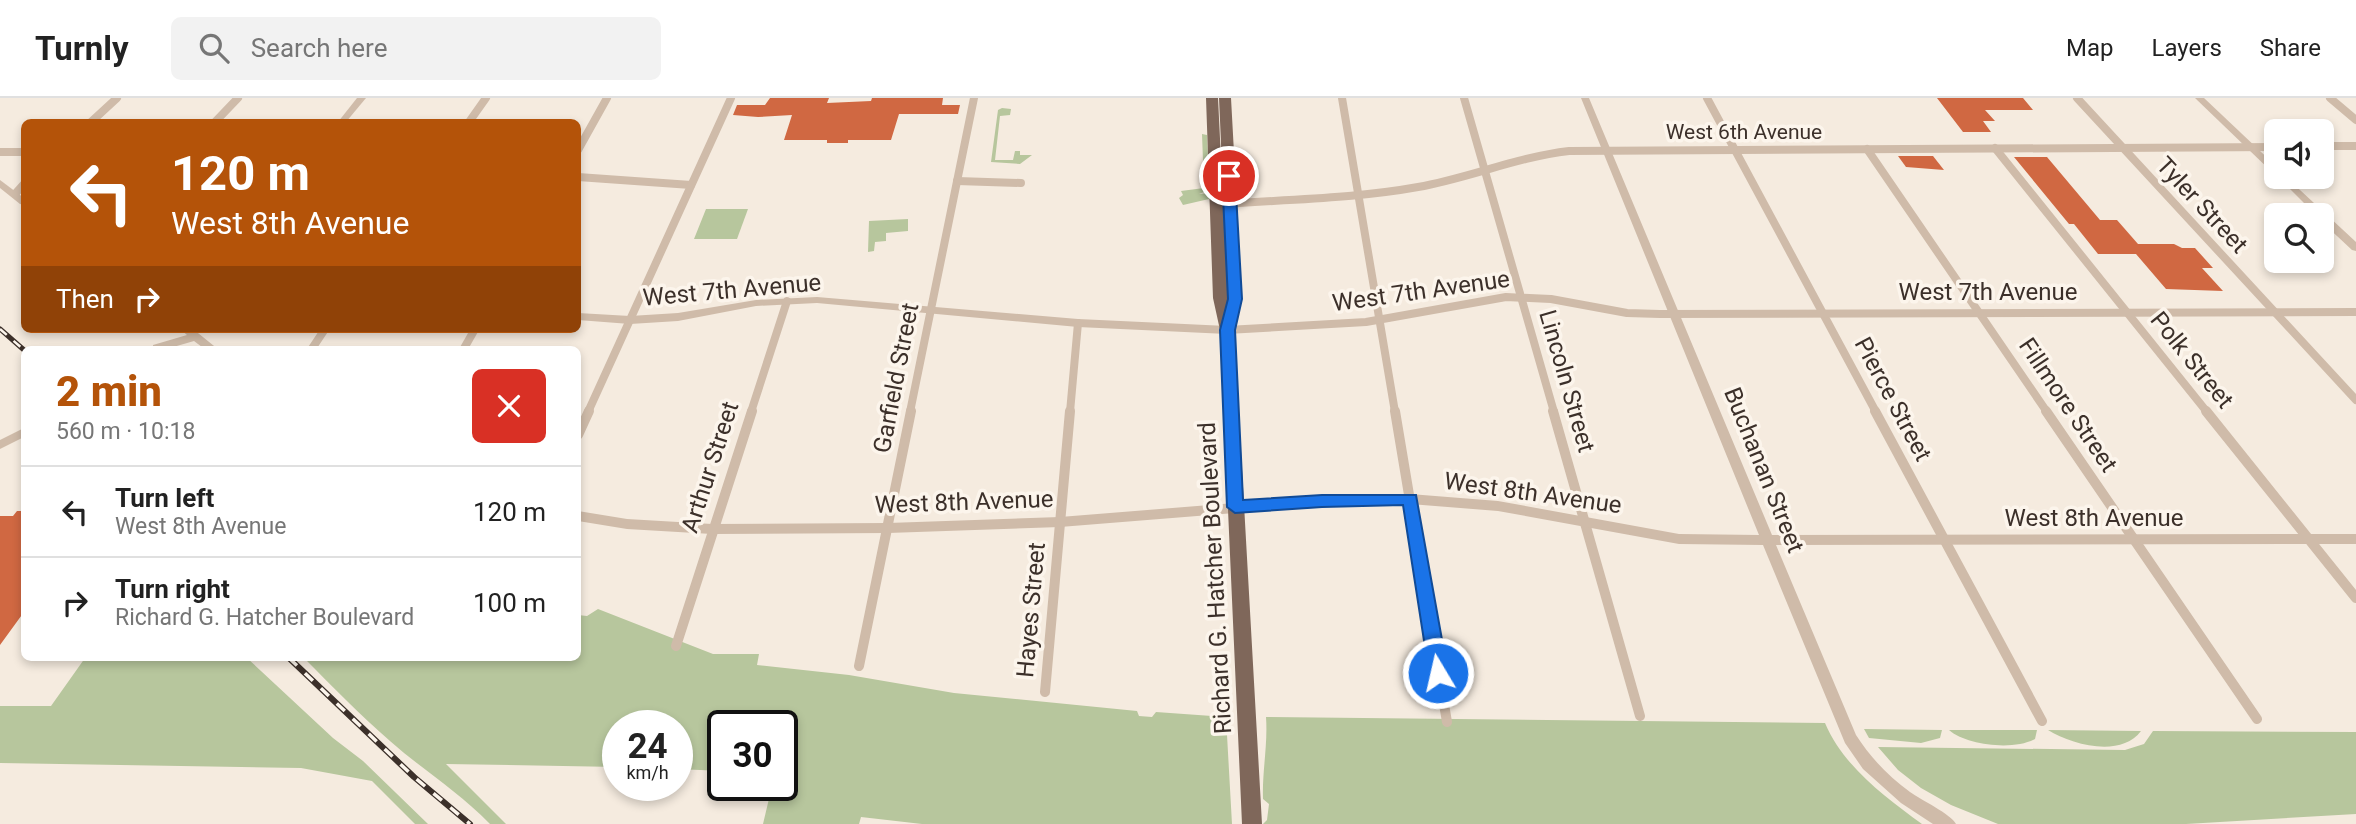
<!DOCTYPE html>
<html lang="en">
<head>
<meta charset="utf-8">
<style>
	body { margin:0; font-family:Roboto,sans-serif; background:#f2f2f2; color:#222; height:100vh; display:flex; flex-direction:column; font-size:26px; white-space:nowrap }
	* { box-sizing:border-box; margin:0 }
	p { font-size:23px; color:#767676 }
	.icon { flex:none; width:38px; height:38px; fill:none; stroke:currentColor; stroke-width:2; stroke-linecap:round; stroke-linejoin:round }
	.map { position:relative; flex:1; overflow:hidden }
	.side { position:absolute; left:21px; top:248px; width:560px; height:315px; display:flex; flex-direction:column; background:#fff; border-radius:10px; box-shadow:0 4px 10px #0003 }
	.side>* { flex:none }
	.top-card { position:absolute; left:21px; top:21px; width:560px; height:214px; border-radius:10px; box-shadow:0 4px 10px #0003; background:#b45309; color:#fff; overflow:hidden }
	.buttons { position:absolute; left:2264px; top:21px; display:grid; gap:14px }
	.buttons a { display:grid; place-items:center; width:70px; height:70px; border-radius:10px; background:#fff; box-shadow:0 4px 10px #0003; font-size:35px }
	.speed { position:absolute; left:602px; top:612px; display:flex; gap:14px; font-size:35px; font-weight:700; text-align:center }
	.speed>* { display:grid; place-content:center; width:91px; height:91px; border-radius:50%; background:#fff; box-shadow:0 4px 10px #0003; line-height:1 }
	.speed small { font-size:18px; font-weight:400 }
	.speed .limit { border:4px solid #111; border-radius:10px; background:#fff; color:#111 }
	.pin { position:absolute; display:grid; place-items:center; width:60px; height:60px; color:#fff; margin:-30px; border:4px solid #fff; border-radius:50%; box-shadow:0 2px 7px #0007 }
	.me { position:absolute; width:77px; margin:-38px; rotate:351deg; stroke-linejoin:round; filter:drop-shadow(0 0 5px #0008) }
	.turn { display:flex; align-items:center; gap:24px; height:147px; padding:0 35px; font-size:32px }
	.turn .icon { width:91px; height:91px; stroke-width:2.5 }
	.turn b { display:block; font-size:49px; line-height:60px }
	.then { display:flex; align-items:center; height:66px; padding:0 35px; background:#0003; gap:14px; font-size:26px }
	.round { display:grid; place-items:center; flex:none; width:74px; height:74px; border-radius:10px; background:#f2f2f2 }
	.overview { display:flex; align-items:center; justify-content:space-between; height:119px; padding:0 35px }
	h1 { font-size:42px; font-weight:800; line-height:52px; color:#b45309 }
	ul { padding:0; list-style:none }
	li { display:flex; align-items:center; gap:21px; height:91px; padding:0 35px; border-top:2px solid #e0e0e0 }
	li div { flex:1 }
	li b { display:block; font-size:26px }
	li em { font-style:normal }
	header { display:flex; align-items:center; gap:42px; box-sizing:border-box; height:98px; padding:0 35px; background:#fff; border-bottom:2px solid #e0e0e0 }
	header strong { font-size:33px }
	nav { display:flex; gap:38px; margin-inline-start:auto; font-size:24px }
	.search { width:490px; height:63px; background:#f2f2f2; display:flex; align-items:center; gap:18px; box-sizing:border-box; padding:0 24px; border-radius:10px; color:#767676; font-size:26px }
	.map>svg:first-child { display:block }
	.green { fill:#b7c69d }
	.building { fill:#d06842 }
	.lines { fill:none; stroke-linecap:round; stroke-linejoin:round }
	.minor-far1 { stroke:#cfbba9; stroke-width:8 }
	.minor { stroke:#cfbba9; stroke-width:10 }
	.tertiary { fill:#cfbba9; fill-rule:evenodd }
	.primary { fill:#7f675a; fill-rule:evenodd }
	.rail-far1-casing { stroke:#3c302a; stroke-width:5 }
	.rail-casing { stroke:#3c302a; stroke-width:6 }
	.rail-far1 { stroke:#fcf5ec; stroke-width:2.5; stroke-dasharray:9; stroke-linecap:butt }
	.rail { stroke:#fcf5ec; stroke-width:3.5; stroke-dasharray:11; stroke-linecap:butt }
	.route { fill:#1a73e8; stroke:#114b97; stroke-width:2 }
	.labels { text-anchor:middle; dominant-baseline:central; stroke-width:7; stroke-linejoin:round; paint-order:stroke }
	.far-street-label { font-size:21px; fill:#3c302a; stroke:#fcf5ec }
	.street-label { font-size:24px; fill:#3c302a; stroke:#fcf5ec }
</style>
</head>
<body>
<header>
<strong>Turnly</strong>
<div class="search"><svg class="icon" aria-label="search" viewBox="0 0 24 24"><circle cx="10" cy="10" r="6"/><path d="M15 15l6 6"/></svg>Search here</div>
<nav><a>Map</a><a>Layers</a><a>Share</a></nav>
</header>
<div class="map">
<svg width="2356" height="726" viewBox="0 0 2356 726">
	<rect width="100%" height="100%" fill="#f5ebdf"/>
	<g class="green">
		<polygon points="1002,10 1011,11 1010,17 1000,18 995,62 1013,62 1015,53 1020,53 1020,57 1032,57 1020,66 991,64 998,12"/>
		<polygon points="1202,36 1207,37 1208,58 1206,60 1208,61 1209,92 1199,96 1209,95 1209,101 1183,107 1179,100 1183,97 1181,93 1204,90"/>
		<polygon points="706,111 748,111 737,141 694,141"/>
		<polygon points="908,121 908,133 886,135 886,143 875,144 874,153 868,154 869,123"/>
		<path d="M598 511 713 556H759L757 567 849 577 954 595 1137 613 1139 618 1152 619 1156 614 1226 619 1232 726H922L861 719 859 726H763L772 688H782V628H723V673L677 671V628H618V669L446 666 506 726H490C458 693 424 673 390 643 360 617 332 588 304 560H578V517L587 518Z"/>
		<polygon points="85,560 247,560 333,640 363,663 428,726 415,726 372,683 301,670 0,665 0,608 51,608"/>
		<path d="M1266 619 1825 625C1843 668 1885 699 1922 726H1263L1267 722 1269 706 1263 701C1262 673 1268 647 1266 619Z"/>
		<polygon points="1864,631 1942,632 1940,640 1921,645 1869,640"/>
		<path d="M1949 632H2037L2035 641C2013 653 1966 647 1949 632Z"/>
		<path d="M2048 632 2141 633C2121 660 2072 647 2048 632Z"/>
		<polygon points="2153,633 2356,634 2356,716 2186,726 1998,726 1951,707 1921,690 1898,672 1878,649 2125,652 2144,646"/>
	</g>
	<g class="building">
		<polygon points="770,0 829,0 827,5 871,3 872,0 943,0 942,7 960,7 958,16 899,16 891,42 848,42 848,45 827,45 827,42 784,42 792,17 758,19 733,17 737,7 765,7"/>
		<polygon points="1937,0 2023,0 2033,12 1985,12 1995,23 1983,23 1991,34 1963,34"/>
		<polygon points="1898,58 1933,58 1944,72 1906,69"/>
		<polygon points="2014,59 2047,59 2100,122 2117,122 2138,146 2174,146 2182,150 2195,150 2213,170 2202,170 2223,193 2166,191 2136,156 2098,156 2074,126 2069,126"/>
		<polygon points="17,413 24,413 24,514 0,547 0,418 13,418"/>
	</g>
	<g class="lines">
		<g class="minor-far1">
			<polyline points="1342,0 1395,314"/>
			<polyline points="1464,0 1554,314"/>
			<polyline points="1707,0 1876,314"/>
			<polyline points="2077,0 2356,302"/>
			<polyline points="2330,0 2356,22"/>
			<polyline points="91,24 117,0"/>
			<polyline points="215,24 238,0"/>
			<polyline points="469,24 486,0"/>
			<polyline points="2322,48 2356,48"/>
			<polyline points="1995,50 2207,314"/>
			<polyline points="1867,51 2047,314"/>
			<polyline points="578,52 607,0"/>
			<polyline points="0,54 24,54"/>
			<polyline points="578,79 691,87"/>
			<polyline points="957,83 1021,85"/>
			<polyline points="15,96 24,86"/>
			<path d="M1216 107C1283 101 1352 101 1418 89 1469 80 1517 59 1569 53L2277 49"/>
			<polyline points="1227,232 1366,224 1506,199 1551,201 1627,215 1660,216 2356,214"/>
			<polyline points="311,252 325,231"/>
			<polyline points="463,252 475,231"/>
			<polyline points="588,314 731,0"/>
			<polyline points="751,314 787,203"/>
			<polyline points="910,314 974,0"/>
			<polyline points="1070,314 1078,225"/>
		</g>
		<g class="minor">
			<polyline points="1395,313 1447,624"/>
			<polyline points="1553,313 1640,618"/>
			<polyline points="1875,313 2042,623"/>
			<polyline points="2046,313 2257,621"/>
			<polyline points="2206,313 2356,500"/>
			<polyline points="578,337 589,313"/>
			<polyline points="676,548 752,313"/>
			<polyline points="859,568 911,313"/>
			<polyline points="1045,594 1070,313"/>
		</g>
		<g class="tertiary">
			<polygon points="357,0 366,0 346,24 338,24"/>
			<path d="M1581 0H1589L1772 437 2356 436V446L1776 447 1856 637C1870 659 1888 678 1910 694 1921 702 1951 716 1956 726H1933L1901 705 1863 671 1845 645 1763 447 1679 446 1498 413 1410 406 1322 408 1060 429 888 435 712 436 627 431 578 423V413L627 421 712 426 888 425 1060 419 1322 398 1410 396 1498 403 1679 436 1759 437Z"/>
			<polygon points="2195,0 2204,0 2277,69 2277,77 2274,76"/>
			<polygon points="2277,78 2286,79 2356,144 2356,153 2352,152 2322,124 2322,117 2316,117"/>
			<polygon points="0,82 24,100 24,107 20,106 0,90"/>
			<polygon points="817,199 1078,221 1227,228 1233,232 1227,236 1078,229 817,205 756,208 678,223 630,226 578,222 578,215 630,218 678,215 756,202"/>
			<polygon points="180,231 193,231 219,252 206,252 194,243 163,252 153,252 153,247 187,237"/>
			<polygon points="24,330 24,339 0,351 0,342"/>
		</g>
		<polygon class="primary" points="1206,0 1218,0 1228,203 1219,0 1231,0 1242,201 1234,229 1262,726 1242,726 1220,232 1213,200"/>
		<g class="rail-far1-casing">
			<polyline id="rail-far1" points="0,231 24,252"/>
		</g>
		<g class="rail-casing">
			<polyline id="rail" points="289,560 414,679 470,726"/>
		</g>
		<use href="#rail-far1" class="rail-far1"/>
		<use href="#rail" class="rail"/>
	</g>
	<polygon class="route" points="1229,75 1235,78 1242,201 1235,232 1243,402 1322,397 1416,397 1448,575 1445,580 1438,583 1432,580 1429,575 1403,407 1322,409 1235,415 1227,409 1220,232 1228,201 1222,78"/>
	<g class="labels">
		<g class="far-street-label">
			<text x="1744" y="34">West 6th Avenue</text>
		</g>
		<g class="street-label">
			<text transform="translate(2202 107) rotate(47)">Tyler Street</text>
			<text transform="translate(732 192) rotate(-5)">West 7th Avenue</text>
			<text transform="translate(1421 193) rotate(-8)">West 7th Avenue</text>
			<text x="1988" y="194">West 7th Avenue</text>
			<text transform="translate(2192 262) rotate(51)">Polk Street</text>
			<text transform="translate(896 280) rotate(-79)">Garfield Street</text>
			<text transform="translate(1567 283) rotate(74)">Lincoln Street</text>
			<text transform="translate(1893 301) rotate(62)">Pierce Street</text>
			<text transform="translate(2068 307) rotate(56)">Fillmore Street</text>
			<text transform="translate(710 369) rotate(-72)">Arthur Street</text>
			<text transform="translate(1764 372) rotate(68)">Buchanan Street</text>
			<text transform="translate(1533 395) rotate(8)">West 8th Avenue</text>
			<text transform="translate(964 404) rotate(-2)">West 8th Avenue</text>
			<text x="2094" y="420">West 8th Avenue</text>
			<text transform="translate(1215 480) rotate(-93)">Richard G. Hatcher Boulevard</text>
			<text transform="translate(1031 512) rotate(-85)">Hayes Street</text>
		</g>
	</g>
</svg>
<div class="buttons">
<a><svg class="icon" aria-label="sound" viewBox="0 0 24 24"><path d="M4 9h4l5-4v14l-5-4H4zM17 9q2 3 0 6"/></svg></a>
<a><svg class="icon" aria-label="search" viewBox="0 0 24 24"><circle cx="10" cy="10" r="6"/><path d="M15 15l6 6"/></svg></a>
</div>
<div class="speed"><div>24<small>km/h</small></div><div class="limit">30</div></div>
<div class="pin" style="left:1229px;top:78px;background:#d93025"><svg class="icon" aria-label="arrive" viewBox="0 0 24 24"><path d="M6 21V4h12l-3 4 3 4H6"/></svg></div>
<svg class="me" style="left:1438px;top:575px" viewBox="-20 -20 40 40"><circle r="17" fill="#1a73e8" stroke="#fff" stroke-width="3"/><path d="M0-11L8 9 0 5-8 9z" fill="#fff"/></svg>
<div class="top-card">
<div class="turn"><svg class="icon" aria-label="left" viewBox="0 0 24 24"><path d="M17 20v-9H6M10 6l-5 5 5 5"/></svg><div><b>120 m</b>West 8th Avenue</div></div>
<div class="then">Then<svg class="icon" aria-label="right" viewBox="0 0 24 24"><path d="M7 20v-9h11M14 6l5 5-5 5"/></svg></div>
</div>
<section class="side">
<div class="overview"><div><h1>2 min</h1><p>560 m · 10:18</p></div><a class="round" style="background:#d93025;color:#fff"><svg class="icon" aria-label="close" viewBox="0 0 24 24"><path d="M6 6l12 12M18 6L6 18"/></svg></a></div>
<ul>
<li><svg class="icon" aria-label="left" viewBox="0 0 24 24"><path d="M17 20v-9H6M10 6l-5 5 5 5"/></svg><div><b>Turn left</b><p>West 8th Avenue</p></div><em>120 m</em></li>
<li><svg class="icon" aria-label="right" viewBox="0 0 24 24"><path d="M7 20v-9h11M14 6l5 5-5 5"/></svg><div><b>Turn right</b><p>Richard G. Hatcher Boulevard</p></div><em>100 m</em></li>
</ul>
</section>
</div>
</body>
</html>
